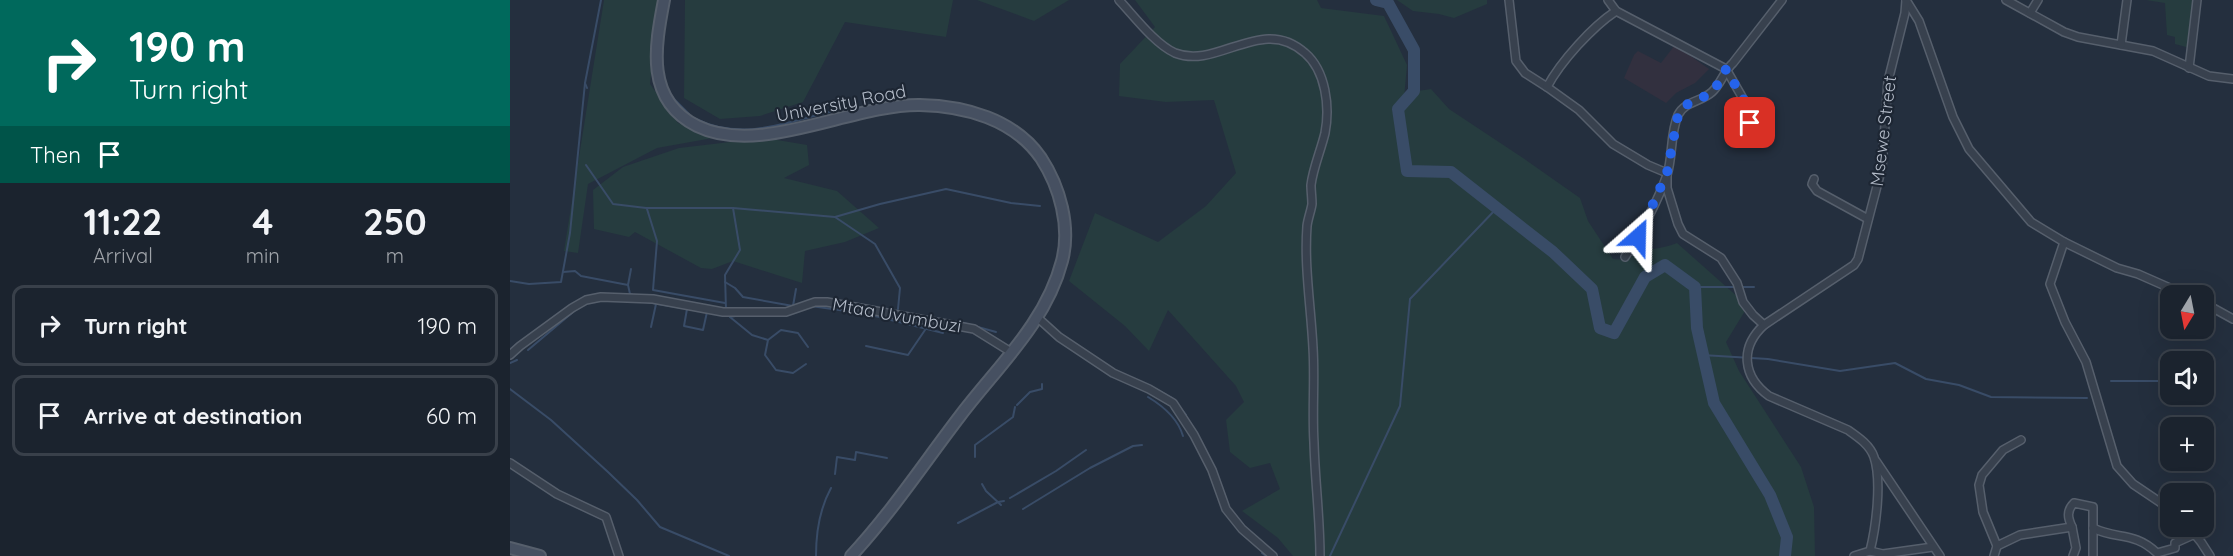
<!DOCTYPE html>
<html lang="en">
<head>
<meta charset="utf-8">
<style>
	body { margin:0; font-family:Quicksand,sans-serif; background:#242b36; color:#f1f3f6; height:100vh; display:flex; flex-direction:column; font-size:22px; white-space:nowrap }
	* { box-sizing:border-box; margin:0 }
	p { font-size:20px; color:#a0a4aa }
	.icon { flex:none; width:33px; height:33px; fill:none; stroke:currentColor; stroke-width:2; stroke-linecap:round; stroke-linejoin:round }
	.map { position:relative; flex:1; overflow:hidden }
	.drawer { display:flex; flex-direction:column; background:#1b232e; width:510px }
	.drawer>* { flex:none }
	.guide { background:#00695c; color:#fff; overflow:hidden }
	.needle { width:39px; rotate:190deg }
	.tools { position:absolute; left:1650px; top:285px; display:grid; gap:12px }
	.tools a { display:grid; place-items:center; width:54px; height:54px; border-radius:12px; background:#1b232e; box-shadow:0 6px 24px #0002,0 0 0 2px #39404a; font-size:30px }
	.pin { position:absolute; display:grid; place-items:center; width:51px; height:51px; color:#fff; margin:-26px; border-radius:12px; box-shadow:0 3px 9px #0006 }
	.me { position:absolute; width:66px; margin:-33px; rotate:25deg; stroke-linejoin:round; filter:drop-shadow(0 0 4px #0008) }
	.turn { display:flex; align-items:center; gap:21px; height:126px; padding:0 30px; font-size:27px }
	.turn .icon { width:78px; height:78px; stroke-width:2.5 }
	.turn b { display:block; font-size:42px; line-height:51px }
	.then { display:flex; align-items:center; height:57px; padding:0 30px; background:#0003; gap:12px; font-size:22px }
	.eta { display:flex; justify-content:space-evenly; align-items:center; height:102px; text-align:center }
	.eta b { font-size:36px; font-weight:700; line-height:42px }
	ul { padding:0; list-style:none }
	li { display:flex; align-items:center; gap:18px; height:81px; margin:0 12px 9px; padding:0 18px; border:3px solid #39404a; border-radius:12px }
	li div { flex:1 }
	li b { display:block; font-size:22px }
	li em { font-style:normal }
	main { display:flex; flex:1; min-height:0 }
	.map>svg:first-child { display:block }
	.medical { fill:#32303f }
	.green { fill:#263c3f }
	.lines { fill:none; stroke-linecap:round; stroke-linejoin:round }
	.stream { stroke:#394c67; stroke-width:2 }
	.river { stroke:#394c67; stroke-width:12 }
	.street-casing { stroke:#565f6c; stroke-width:10 }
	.secondary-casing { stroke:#565f6c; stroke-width:14 }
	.street { stroke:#38414e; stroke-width:7 }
	.secondary { stroke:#465061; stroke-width:10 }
	.route { stroke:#2563eb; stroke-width:10; stroke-dasharray:0 18 }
	.labels { text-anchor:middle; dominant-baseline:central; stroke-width:4.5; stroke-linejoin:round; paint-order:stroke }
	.street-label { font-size:18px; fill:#b4bcc9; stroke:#1d2633 }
</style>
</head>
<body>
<main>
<section class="drawer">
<div class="guide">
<div class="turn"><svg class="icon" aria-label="right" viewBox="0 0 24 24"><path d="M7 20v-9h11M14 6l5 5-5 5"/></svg><div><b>190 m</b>Turn right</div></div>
<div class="then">Then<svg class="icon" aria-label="arrive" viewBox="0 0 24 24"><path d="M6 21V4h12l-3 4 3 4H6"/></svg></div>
</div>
<div class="eta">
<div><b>11:22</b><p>Arrival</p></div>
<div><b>4</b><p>min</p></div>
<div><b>250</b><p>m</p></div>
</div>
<ul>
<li><svg class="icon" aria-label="right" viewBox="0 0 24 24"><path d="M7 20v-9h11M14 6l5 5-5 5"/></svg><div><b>Turn right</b></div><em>190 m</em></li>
<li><svg class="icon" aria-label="arrive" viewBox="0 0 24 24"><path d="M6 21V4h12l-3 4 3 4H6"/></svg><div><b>Arrive at destination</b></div><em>60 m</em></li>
</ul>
</section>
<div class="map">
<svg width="1723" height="556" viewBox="0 0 1723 556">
	<rect width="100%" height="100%" fill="#242f3e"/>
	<polygon class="medical" points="1165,45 1199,69 1185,83 1166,93 1156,103 1114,78 1124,55 1128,51 1151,63"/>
	<g class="green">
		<polygon points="94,0 149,0 140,84 168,123 214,136 147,148 78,184 68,253 54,251"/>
		<polygon points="175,0 443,0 436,37 335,22 293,102 250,116 210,119 174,98"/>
		<polygon points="467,0 559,0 524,21"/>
		<path d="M625 0H807L811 8 874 16 897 65 894 98 901 92 921 89 939 109 1013 158 1070 198 1078 221 1103 259 1116 260C1133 247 1148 251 1167 243L1238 306 1216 342 1229 371 1291 467 1304 507 1305 556H783L768 538 732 511 770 489 760 463 740 468 720 452 716 420 734 402 726 386 658 310 639 351 615 326 559 281 585 213 648 242 696 206 726 173 704 100 656 102 609 96 610 64 645 27Z"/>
		<polygon points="887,0 977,0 977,4 944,18 929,14 903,11"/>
		<polygon points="1636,0 1685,0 1680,48 1665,44 1665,37 1657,35 1655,3"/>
		<polygon points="255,138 297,145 299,165 274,178 327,191 369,228 335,242 295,251 292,283 223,261 202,269 191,268 125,232 119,237 84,229 83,190 113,167 169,148"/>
	</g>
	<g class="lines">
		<g class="stream">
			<polyline points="874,2 876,0"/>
			<polyline points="77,88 75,83 91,0"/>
			<polyline points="162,97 179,114"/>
			<path d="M186 119C240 146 293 114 347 106"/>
			<polyline points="76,165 103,204 136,208 223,208 325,217 365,244 390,288 388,309"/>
			<polyline points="137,209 147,241 143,290 215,303"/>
			<polyline points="325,217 370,204 436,189 501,203 530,206"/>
			<polyline points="53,272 65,271 71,276 118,285 121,269"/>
			<polyline points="0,281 19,284 51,282 60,233 75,83"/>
			<polyline points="215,282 225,288 233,297 283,306 286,289"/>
			<polyline points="118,285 120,294 123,295"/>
			<polyline points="1185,287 1226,287"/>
			<polyline points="1232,287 1244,287"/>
			<polyline points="136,302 172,308"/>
			<polyline points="301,306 357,314 433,333"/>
			<polyline points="177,309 174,326 193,330 197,312"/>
			<polyline points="216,310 215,275 230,250 223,208"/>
			<polyline points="220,317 231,315"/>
			<polyline points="220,317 242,335 258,340"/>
			<polyline points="450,322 486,332"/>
			<polyline points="141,327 146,304"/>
			<polyline points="356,346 398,355 415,330"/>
			<polyline points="18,350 69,307"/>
			<polyline points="1192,355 1258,359 1330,371 1385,363 1416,379 1449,385 1481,397 1577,398"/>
			<polyline points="0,363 7,360"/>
			<polyline points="296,364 283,373 266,370 255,355 258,340 271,330 288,333 298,347"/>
			<polyline points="1601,381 1660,381"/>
			<polyline points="0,389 41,420 98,472 127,500 150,527 219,556"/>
			<polyline points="646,389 662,398 676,415"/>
			<path d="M638 397C653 406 668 419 673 436"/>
			<polyline points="507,405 520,392 532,389 532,384"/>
			<polyline points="465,457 465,445 503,417 505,407"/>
			<polyline points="325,474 327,457 345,460 346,452 377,458"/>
			<polyline points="472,484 476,491 491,505"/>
			<polyline points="500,498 546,471 576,450"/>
			<polyline points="513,509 580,468 623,446 632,445"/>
			<polyline points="448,523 488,502 494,501"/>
			<polyline points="752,553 756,556"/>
			<path d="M306 556C306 533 310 508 321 488"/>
			<polyline points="820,556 890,406 900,299 986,209"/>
		</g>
		<polyline class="river" points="866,0 878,3 904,50 904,91 888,109 897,171 941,172 1043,252 1082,289 1090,328 1104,333 1135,277 1155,265 1185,287 1187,328 1204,403 1260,495 1277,537 1275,556"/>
		<g class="street-casing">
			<g id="street">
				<path d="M609 0C624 16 645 44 665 53 708 70 752 14 795 53 816 71 820 107 815 133 811 150 803 168 801 185 801 191 802 198 802 204 801 211 798 218 797 226 794 267 801 307 803 348 805 379 802 411 804 443 805 481 810 518 810 556"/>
				<polyline points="999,0 1006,61 1015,73 1037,87"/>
				<polyline points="1098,0 1106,11 1216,69 1235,102 1240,123 1247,135"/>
				<polyline points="1396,0 1409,21 1443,117 1459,149 1521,222 1554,242 1607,268 1628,274 1678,296"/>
				<polyline points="1496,0 1554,32 1568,37 1643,51 1699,76 1723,79"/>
				<path d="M1106 11C1082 27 1051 61 1037 87L1069 110 1103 144 1138 165 1157 173V188L1168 224 1173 234 1211 258 1227 283 1233 302 1243 315 1254 325"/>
				<polyline points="1520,13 1528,0"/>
				<polyline points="1611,45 1617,0"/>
				<polyline points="1679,68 1687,0"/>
				<polyline points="1304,179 1302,184 1307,191 1358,219"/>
				<polyline points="1554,242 1540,284 1555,322 1576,362 1607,466 1623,484 1660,509"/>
				<path d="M1115 257C1131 232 1147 203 1157 175 1163 156 1160 134 1168 115 1175 101 1191 102 1202 92 1211 84 1214 71 1223 63L1272 0"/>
				<polyline points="1694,303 1723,319"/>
				<polyline points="528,318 549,337 603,373 639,389 663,403 684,435 702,470 716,509 732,529 763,556"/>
				<polyline points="0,355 10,346 62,308 76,300 91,297 143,299 213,312 276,312 305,302 317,302 464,329 501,352"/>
				<polyline points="1366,461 1430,556"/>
				<polyline points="0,463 47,494 96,517 109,556"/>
				<polyline points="1678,526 1691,542 1700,556"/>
				<polyline points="1562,527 1566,548 1563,556"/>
				<path d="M1583 528C1607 540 1624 531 1647 553L1665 548V543L1685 534"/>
				<path d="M1487 546 1510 535 1562 527C1558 518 1556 511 1564 503L1583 507V556"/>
				<polyline points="1360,551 1373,554 1423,547"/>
				<path d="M1344 556 1360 551C1366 527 1372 481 1364 457 1360 445 1348 437 1338 430L1259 396C1233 377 1229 348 1254 325L1344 265 1348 259 1372 167 1378 81 1395 13 1396 0"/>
				<polyline points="1484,556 1487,546 1473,512 1469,485 1472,475 1493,450 1511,440"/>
			</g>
		</g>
		<g class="secondary-casing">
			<g id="secondary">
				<path d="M154 0C145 47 135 100 187 126 250 157 342 104 410 105 455 106 504 119 531 158 550 187 561 227 552 261 536 323 487 367 450 416 414 463 381 513 341 556"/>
				<polyline points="0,548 30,556"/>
			</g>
		</g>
		<use href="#street" class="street"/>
		<use href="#secondary" class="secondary"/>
	</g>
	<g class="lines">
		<polyline class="route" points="1128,237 1157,173 1168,115 1174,106 1200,94 1212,79 1216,69 1235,102 1240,123"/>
	</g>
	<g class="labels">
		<g class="street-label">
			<text transform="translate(331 103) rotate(-11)">University Road</text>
			<text transform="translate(1373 131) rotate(-83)">Msewe Street</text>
			<text transform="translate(387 315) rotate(10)">Mtaa Uvumbuzi</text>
		</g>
	</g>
</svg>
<div class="tools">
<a><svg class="needle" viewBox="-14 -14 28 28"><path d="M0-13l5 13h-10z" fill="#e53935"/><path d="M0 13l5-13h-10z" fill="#a0a4aa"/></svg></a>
<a><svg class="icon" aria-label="sound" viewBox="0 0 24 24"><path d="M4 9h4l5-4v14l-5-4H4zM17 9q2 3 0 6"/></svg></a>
<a>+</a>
<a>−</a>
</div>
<div class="pin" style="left:1240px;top:123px;background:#d93025"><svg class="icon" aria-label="arrive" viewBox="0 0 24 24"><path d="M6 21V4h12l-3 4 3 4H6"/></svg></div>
<svg class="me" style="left:1128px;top:237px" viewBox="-20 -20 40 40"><path d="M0-17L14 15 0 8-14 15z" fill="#2563eb" stroke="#fff" stroke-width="4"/></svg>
</div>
</main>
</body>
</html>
